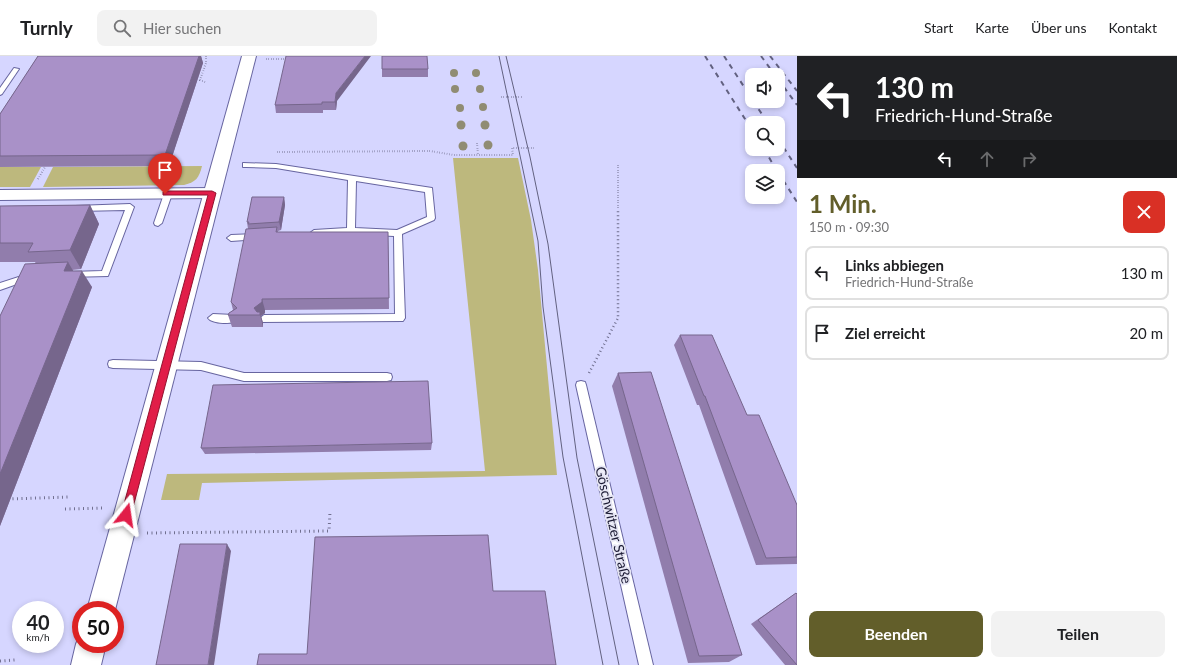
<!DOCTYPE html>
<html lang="de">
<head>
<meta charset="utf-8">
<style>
	body { margin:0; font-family:Lato,sans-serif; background:#f2f2f2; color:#202124; height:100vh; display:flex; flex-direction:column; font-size:15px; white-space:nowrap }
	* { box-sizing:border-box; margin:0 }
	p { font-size:13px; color:#757577 }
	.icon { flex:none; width:22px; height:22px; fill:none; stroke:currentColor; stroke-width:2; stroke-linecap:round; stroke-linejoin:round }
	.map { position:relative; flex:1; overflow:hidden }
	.side { display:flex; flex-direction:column; background:#fff; width:380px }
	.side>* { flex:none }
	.guide { background:#202124; color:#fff; overflow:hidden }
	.fabs { position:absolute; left:745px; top:12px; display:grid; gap:8px }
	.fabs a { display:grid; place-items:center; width:40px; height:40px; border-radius:8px; background:#fff; box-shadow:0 2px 6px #0003; font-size:20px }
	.speed { position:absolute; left:12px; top:545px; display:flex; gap:8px; font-size:20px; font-weight:700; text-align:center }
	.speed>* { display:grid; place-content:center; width:52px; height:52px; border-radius:50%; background:#fff; box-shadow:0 2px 6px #0003; line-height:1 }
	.speed small { font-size:10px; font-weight:400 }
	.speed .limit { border:6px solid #d22; background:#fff; color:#111 }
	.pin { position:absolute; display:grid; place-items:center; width:34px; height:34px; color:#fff; margin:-41px -17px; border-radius:50% 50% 50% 0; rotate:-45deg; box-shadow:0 0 4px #0007 }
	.pin .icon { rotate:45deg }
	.me { position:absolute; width:44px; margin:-22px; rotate:15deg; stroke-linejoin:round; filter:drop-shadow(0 0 3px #0008) }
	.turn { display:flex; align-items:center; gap:14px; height:84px; padding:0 12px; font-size:18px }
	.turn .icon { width:52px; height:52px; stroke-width:2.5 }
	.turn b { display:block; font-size:28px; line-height:34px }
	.lanes { display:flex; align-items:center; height:38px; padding:0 12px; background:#0003; justify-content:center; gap:20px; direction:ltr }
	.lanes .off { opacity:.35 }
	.round { display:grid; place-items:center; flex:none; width:42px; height:42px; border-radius:8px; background:#f2f2f2 }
	.summary { display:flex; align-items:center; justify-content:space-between; height:68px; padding:0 12px }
	h1 { font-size:24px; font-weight:700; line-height:30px; color:#625e2a }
	.cta { display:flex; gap:8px; margin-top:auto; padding:8px 12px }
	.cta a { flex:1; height:46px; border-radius:8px; background:#625e2a; color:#fff; font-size:16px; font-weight:700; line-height:46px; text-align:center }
	.cta a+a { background:#f2f2f2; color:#202124 }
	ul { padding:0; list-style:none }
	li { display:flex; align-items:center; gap:12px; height:54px; margin:0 8px 6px; padding:0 4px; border:2px solid #e0e0e0; border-radius:8px }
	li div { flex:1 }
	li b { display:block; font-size:15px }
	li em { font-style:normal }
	header { display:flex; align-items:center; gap:24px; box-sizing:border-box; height:56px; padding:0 20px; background:#fff; border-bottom:1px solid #e0e0e0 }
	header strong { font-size:19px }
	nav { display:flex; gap:22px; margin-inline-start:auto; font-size:14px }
	.search { width:280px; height:36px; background:#f2f2f2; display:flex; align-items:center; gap:10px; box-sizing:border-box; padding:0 14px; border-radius:8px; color:#757577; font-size:15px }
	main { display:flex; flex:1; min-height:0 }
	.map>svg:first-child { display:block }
	.green { fill:#bdb87d }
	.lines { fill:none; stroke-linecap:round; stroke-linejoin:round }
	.service-casing { stroke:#6765a0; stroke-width:2 }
	.minor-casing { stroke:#6765a0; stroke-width:2 }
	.secondary-casing { stroke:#6765a0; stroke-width:2 }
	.path-far2 { stroke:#706f8f; stroke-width:2; stroke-dasharray:0.5 2; stroke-linecap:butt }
	.path-far1 { stroke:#706f8f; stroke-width:2.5; stroke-dasharray:1 3; stroke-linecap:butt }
	.path { stroke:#706f8f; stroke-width:3; stroke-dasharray:1 3.5; stroke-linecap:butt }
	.service { fill:#fff; fill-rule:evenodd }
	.minor { fill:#fff; fill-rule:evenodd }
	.secondary { fill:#fff; fill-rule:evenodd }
	.tram { stroke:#626180; stroke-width:1 }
	.rail { stroke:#626180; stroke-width:2; stroke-dasharray:5 5; stroke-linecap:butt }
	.tree { fill:#908c73 }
	.wall { fill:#917dac }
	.shaded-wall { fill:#76668c }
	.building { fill:#a991c8; stroke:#76668c }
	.route { fill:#e11d48; stroke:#92132f }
	.labels { text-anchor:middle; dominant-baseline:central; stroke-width:3.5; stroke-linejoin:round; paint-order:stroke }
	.street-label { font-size:14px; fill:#1c1b34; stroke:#e6e6f4 }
</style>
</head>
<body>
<header>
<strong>Turnly</strong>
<div class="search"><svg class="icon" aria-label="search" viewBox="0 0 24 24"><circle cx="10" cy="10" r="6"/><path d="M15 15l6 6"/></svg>Hier suchen</div>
<nav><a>Start</a><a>Karte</a><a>Über uns</a><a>Kontakt</a></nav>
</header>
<main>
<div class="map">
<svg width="797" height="609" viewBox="0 0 797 609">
	<rect width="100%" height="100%" fill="#d6d6ff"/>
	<g class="green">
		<polygon points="453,102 518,102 531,164 538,214 557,419 202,427 199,444 161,444 167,418 485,415"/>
		<path d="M202 110C199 122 196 126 184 129L43 131 53 111Z"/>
		<polygon points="0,111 41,111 30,131 0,131"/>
	</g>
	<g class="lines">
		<g class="service-casing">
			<g id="service">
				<polygon points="14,12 19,13 2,38 0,39 0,32"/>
				<path d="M243 107 276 108 432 132 435 162 434 164 402 178 405 262 403 265 261 266 259 263 264 259 395 258 394 180 351 178 311 179 310 177 314 174 347 172 348 124 276 112 246 111H243ZM356 125 425 136 427 161 397 174 355 172Z"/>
				<polygon points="168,135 172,138 162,167 158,170 155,169 154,167 164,138"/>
				<polygon points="130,148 134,151 108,220 67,221 66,219 70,216 102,215 125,154 78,155 75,154 75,150"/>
				<polygon points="258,178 262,181 261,183 231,185 227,182 231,179"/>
				<polygon points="31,217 34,218 35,220 34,222 0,234 0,227"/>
				<path d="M213 258 234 259 239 263C235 269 212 268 208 262Z"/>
				<polygon points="113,304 201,306 244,317 387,317 391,318 392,321 391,324 387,325 244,325 201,314 113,312 109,311 108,308 109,305"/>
				<polygon points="581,325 585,326 586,329 653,609 639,609 576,329 577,326"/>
			</g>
		</g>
		<g class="minor-casing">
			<polygon id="minor" points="212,132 218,133 220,137 218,141 212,142 0,144 0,134"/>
		</g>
		<g class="secondary-casing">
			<g id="secondary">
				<polygon points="242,0 256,0 115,554 87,554"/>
				<polygon points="81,577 81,588 106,588 101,609 71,609 76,588"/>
			</g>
		</g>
		<g class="path-far2">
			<polyline points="266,3 285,3"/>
			<polyline points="205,26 200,24 206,7 206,0"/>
			<polyline points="501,41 522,41"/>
			<polyline points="477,87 478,99"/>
			<polyline points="277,96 430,95 454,99 513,99 512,92 534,92"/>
			<polyline points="618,109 618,154"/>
			<polyline points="38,123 45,111"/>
		</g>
		<polyline class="path-far1" points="589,317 618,262 618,153"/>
		<g class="path">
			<polyline points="8,443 69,441"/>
			<polyline points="65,453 104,452"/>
			<polyline points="147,477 329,475 330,456"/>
			<polyline points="0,605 15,604"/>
		</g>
		<use href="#service" class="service"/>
		<use href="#minor" class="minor"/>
		<use href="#secondary" class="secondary"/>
		<g class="tram">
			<polyline points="499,0 538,185 543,251 563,401 603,609"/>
			<polyline points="506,0 530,101 548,188 577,402 619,609"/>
		</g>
		<g class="rail">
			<polyline points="705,0 752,74"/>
			<polyline points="724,0 752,43"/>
			<polyline points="761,0 775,19"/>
			<polyline points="770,0 797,35"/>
			<polyline points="778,23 797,49"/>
			<polyline points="753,45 768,67"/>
			<polyline points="778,83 797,112"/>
			<polyline points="764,93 777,115"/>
			<polyline points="778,116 797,146"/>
		</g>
	</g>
	<g class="tree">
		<circle cx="454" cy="17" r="4"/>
		<circle cx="476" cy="17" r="4"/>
		<circle cx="455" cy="33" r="4"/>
		<circle cx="480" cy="33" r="4"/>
		<circle cx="483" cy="51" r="4"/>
		<circle cx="460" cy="52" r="4"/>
		<circle cx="461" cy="69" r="4.5"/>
		<circle cx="485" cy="69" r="4.5"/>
		<circle cx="488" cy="89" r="4.5"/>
		<circle cx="463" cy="90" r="4.5"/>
	</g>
	<g class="wall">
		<polygon points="38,0 201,0 203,7 169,110 0,111 0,58"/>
		<polygon points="382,0 428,13 428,21 382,21"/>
		<polygon points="337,45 336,54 323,54 323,57 276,57 275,49"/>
		<polygon points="284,141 285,149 281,174 278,175 278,176 388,176 389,253 265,254 265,257 261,260 263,267 263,271 232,271 228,259 233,254 231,246 248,173 247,166"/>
		<polygon points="90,149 99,168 81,213 72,214 92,231 0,470 0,260 36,208 35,206 0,206 0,150"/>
		<polygon points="680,279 747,359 797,449 797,508 756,509 699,349 697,349 674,289"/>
		<polygon points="618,317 742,599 729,606 688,607 612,330"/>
		<polygon points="432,387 431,394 205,398 201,392"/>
		<polygon points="796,537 797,609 785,609 751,568"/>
	</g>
	<g class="shaded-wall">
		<polygon points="199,0 201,0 203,7 169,110 165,99"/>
		<polygon points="365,0 371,0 337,45 336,54 335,46 336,37"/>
		<polygon points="284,141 285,149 281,174 279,166"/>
		<polygon points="90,149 99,168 81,213 70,194"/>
		<polygon points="68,206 78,223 64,215"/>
		<polygon points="82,215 92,231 0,470 0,418"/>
		<polygon points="262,243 265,254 265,257 261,260 263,267 263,271 260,259 257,259 254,252"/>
		<polygon points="227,488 231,495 214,609 208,609"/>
	</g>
	<g class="building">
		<polygon points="38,0 199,0 165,99 0,100 0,58"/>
		<polygon points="286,0 365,0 336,37 335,46 322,46 322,48 275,49"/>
		<polygon points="382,0 427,0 428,13 382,13"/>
		<polygon points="252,141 284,141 279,166 248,168 249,166 247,166"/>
		<polygon points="90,149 70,194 28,196 33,187 0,187 0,150"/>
		<polygon points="277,171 276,176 388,176 389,242 262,243 262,246 254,252 257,256 260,256 260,259 228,259 229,257 237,252 231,246 246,173"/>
		<polygon points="68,206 64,215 82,215 0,418 0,260 25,208"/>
		<polygon points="680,279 712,279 747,359 759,359 797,449 797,501 766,502 705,340 704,340"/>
		<polygon points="651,316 742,599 699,600 618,317"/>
		<polygon points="428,325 432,387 201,392 213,329"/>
		<polygon points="488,479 493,535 545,535 556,609 257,609 259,598 307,598 315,481"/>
		<polygon points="180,488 227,488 208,609 156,609"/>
		<polygon points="796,537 797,538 797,609 758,564"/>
	</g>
	<polygon class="route" points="165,135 212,135 216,137 131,459 130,463 126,465 122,463 121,459 208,139 163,139 163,136"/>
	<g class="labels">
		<g class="street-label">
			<text transform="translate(614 469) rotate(77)">Göschwitzer Straße</text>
		</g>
	</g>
</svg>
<div class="fabs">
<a><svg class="icon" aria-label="sound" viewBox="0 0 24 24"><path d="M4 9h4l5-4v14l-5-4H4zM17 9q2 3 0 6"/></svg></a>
<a><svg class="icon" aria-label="search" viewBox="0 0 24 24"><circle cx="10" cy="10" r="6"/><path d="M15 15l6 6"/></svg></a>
<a><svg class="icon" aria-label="layers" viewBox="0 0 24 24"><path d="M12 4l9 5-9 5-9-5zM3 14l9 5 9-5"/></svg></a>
</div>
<div class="speed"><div>40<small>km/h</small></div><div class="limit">50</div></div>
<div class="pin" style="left:165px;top:138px;background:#d93025"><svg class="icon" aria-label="arrive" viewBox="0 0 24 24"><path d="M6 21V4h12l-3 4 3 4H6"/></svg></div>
<svg class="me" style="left:126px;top:459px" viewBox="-20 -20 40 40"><path d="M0-17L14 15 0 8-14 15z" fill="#e11d48" stroke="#fff" stroke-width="4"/></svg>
</div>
<section class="side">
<div class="guide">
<div class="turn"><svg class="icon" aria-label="left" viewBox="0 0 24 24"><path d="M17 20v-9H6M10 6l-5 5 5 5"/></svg><div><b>130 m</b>Friedrich-Hund-Straße</div></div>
<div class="lanes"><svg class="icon" aria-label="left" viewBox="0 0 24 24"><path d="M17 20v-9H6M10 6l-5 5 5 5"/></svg><svg class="icon off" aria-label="ahead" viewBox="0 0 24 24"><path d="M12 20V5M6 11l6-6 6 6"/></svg><svg class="icon off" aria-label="right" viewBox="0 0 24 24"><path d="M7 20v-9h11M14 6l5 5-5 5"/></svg></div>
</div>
<div class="summary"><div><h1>1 Min.</h1><p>150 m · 09:30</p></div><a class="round" style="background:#d93025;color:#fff"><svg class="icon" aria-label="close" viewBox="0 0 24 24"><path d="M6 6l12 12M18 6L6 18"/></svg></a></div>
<ul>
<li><svg class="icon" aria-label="left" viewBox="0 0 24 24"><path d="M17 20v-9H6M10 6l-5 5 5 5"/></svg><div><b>Links abbiegen</b><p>Friedrich-Hund-Straße</p></div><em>130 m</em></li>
<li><svg class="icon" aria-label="arrive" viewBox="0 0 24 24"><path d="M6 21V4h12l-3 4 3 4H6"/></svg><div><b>Ziel erreicht</b></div><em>20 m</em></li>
</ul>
<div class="cta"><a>Beenden</a><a>Teilen</a></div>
</section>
</main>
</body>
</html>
